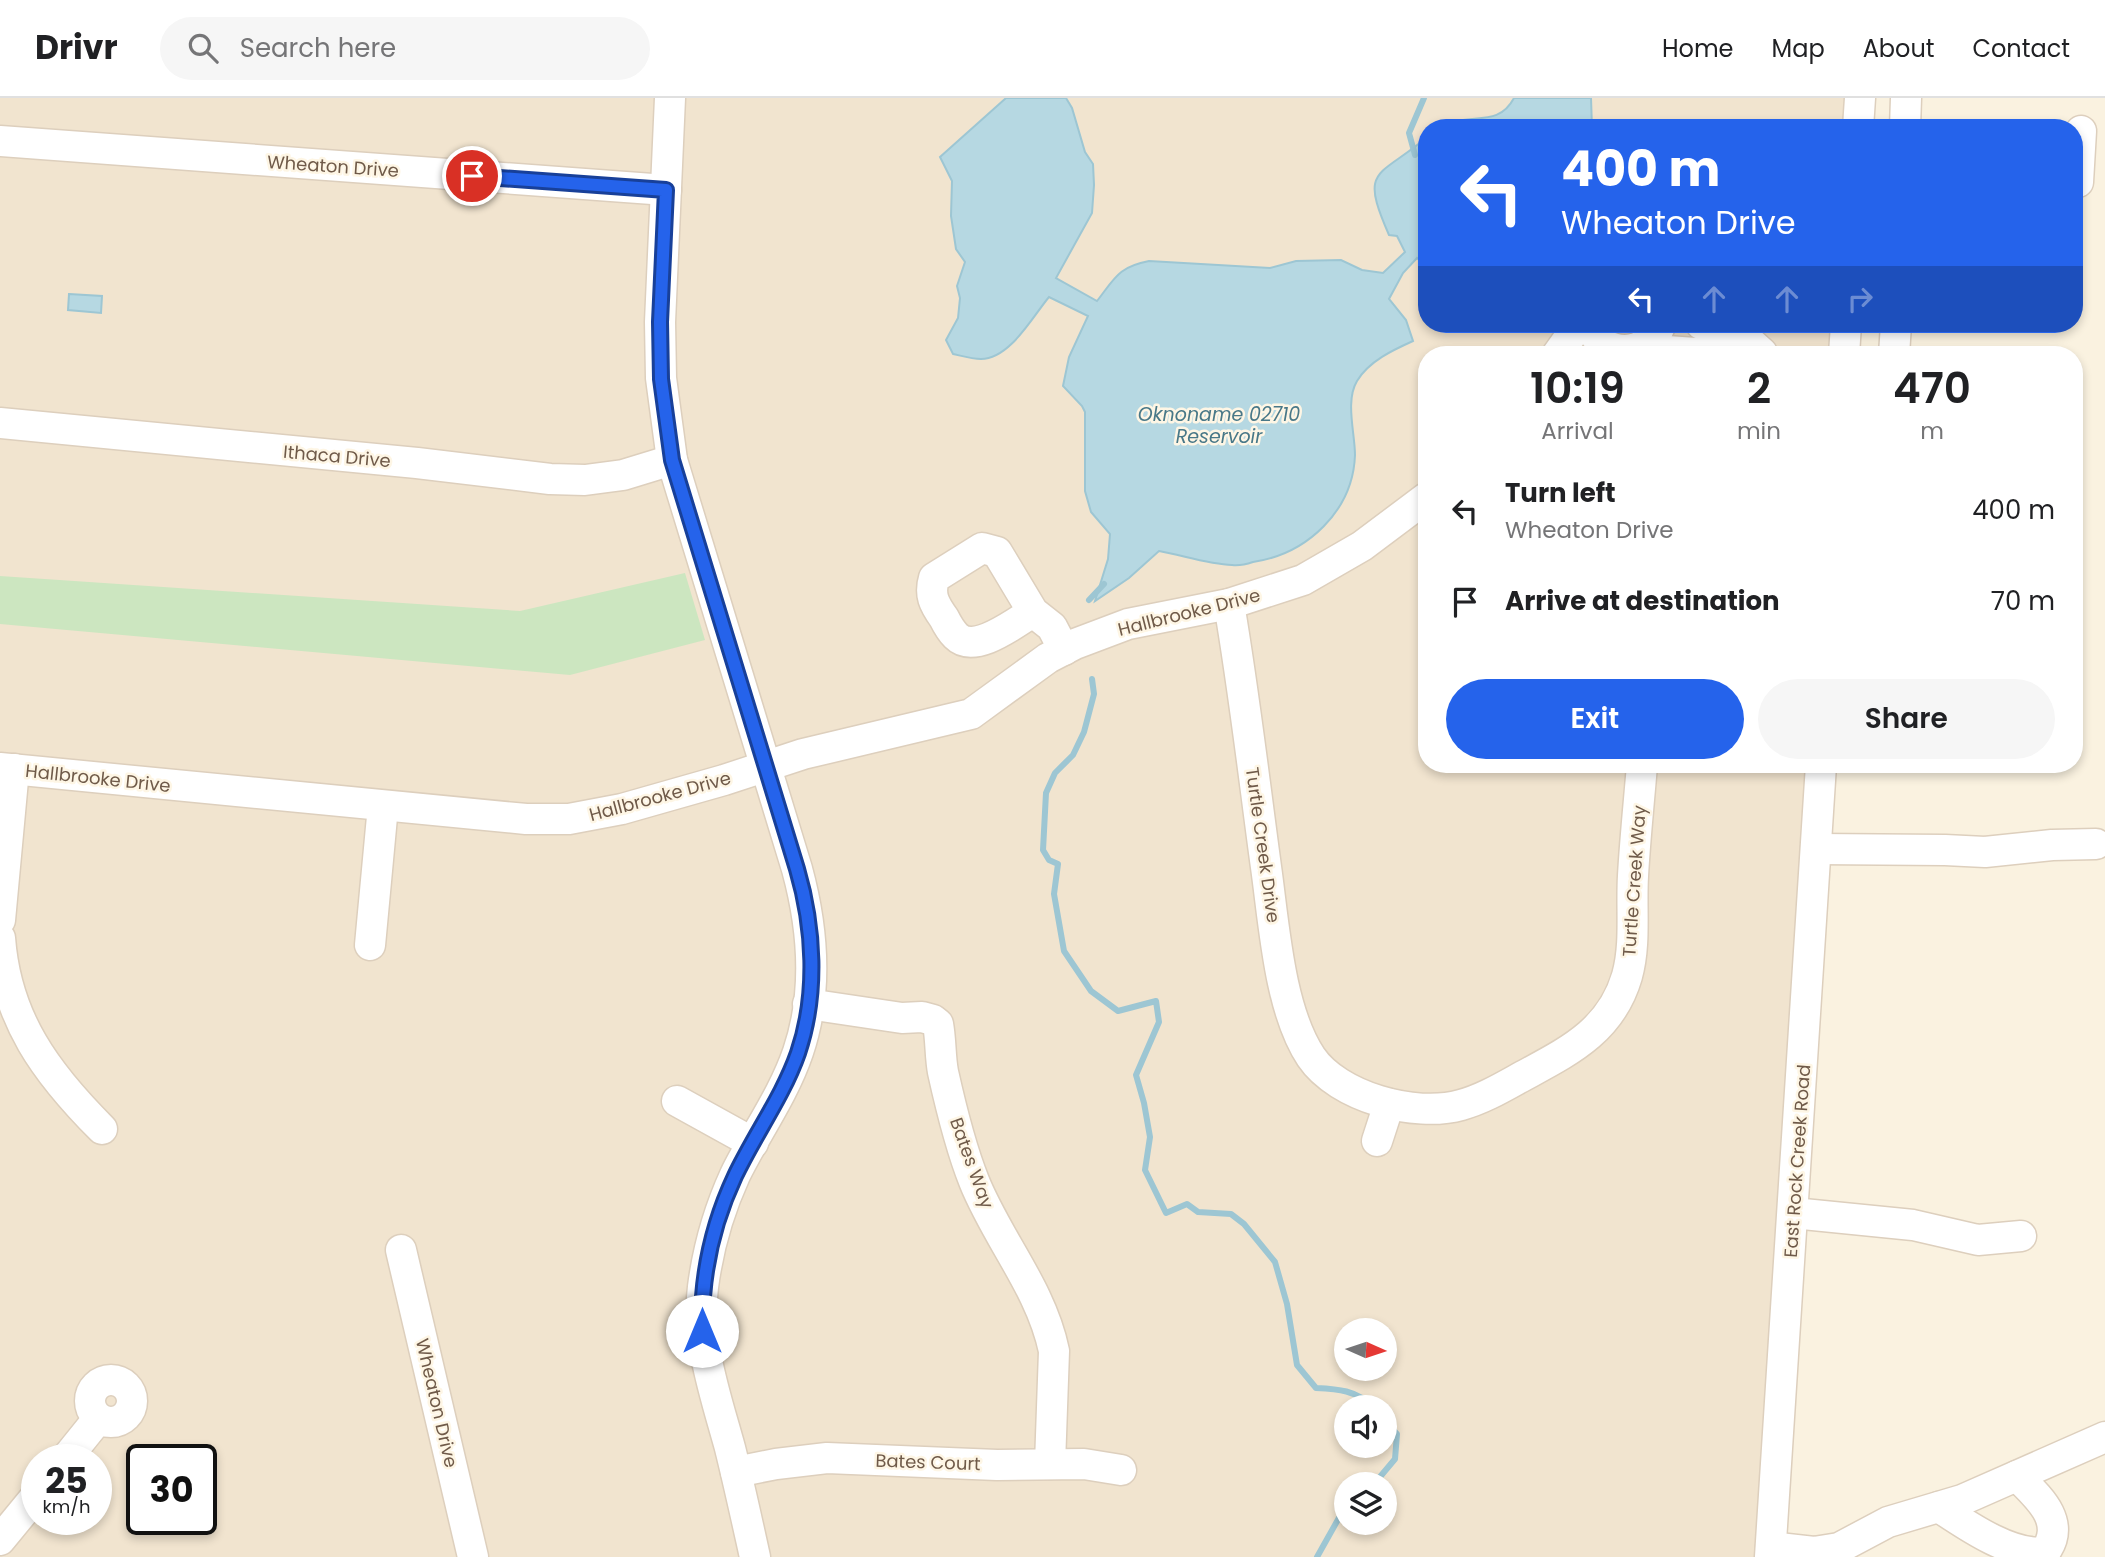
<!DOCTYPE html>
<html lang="en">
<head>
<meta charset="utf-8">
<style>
	body { margin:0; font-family:Poppins,sans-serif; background:#f6f6f6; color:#202124; height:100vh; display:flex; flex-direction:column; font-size:26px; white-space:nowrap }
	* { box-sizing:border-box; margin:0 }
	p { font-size:23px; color:#757577 }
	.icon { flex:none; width:38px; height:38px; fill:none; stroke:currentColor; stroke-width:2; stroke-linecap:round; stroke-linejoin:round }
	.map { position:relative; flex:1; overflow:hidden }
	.panel { position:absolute; left:1418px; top:248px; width:665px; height:427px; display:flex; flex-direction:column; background:#fff; border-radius:28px; box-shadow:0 4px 10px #0003 }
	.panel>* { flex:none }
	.guide { position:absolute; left:1418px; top:21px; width:665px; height:214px; border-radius:28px; box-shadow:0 4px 10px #0003; background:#2563eb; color:#fff; overflow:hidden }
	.needle { width:46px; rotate:93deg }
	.fabs { position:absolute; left:1334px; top:1220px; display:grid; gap:14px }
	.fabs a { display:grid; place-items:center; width:63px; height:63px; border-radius:50%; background:#fff; box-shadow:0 4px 10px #0003; font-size:35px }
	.speed { position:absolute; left:21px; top:1346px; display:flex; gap:14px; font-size:35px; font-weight:700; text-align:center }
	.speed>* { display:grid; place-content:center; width:91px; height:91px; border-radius:50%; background:#fff; box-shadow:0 4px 10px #0003; line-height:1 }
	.speed small { font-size:18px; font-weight:400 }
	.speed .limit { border:4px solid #111; border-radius:10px; background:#fff; color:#111 }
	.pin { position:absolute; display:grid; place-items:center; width:60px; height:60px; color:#fff; margin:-30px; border:4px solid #fff; border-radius:50%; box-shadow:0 2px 7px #0007 }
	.me { position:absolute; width:77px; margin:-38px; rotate:0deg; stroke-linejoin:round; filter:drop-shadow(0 0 5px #0008) }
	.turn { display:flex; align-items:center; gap:24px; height:147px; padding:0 28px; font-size:32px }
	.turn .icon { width:91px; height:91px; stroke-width:2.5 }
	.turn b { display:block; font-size:49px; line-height:60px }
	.lanes { display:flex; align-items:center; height:66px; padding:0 28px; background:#0003; justify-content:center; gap:35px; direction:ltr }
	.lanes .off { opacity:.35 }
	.eta { display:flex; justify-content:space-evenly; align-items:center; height:119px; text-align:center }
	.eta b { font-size:42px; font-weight:600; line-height:49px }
	.primary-button { display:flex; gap:14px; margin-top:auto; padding:14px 28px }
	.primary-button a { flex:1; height:80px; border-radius:42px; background:#2563eb; color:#fff; font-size:28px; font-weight:600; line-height:80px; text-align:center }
	.primary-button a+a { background:#f6f6f6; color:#202124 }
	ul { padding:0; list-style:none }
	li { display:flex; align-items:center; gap:21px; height:91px; padding:0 28px }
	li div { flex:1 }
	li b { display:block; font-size:26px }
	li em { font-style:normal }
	header { display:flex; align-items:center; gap:42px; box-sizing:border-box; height:98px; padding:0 35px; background:#fff; border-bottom:2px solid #e0e0e0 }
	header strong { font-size:33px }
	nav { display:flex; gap:38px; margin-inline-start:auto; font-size:24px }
	.search { width:490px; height:63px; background:#f6f6f6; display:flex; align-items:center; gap:18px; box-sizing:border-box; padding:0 24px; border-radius:38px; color:#757577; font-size:26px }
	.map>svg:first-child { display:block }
	.residential { fill:#f1e4cf; fill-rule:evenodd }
	.green { fill:#cce6c0 }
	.water { fill:#b6d8e2; stroke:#9dc6d3; stroke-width:2 }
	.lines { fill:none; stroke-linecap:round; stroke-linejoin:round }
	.stream { stroke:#9dc6d3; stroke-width:6 }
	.minor-casing { stroke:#ddcfbd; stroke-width:33 }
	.minor { stroke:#fff; stroke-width:30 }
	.route-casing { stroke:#184099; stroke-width:18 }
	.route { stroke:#2563eb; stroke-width:12 }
	.labels { text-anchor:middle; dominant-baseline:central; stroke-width:5; stroke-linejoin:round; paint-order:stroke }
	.street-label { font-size:18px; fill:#6f5a49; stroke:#fef6e5 }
	.water-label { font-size:19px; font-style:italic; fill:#487888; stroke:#fef6e5 }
</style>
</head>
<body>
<header>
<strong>Drivr</strong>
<div class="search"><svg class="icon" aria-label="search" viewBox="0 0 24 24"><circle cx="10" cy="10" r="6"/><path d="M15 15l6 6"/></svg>Search here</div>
<nav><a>Home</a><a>Map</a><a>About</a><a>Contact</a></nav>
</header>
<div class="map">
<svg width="2105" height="1459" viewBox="0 0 2105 1459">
	<rect width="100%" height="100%" fill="#faf2e0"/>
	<path class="residential" d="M0 0H1854L1853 30H1426V226H1841L1839 257H1426V667H1814L1766 1459H0ZM1346 1232H1384V1270H1346ZM1346 1309H1384V1348H1346ZM37 1362H96V1421H37ZM142 1362H201V1421H142ZM1346 1386H1384V1424H1346Z"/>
	<polygon class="green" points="685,475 705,542 570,577 0,526 0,478 520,513"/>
	<g class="water">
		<path d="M1006 0H1066L1072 10 1085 54 1093 66 1094 87 1092 115 1056 180 1097 203C1115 180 1118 169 1149 163L1270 170 1296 163 1341 162 1362 172 1383 175 1405 154 1397 138 1389 137C1359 69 1378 80 1426 40V168L1417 160 1403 175 1389 201 1406 222 1413 243C1393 252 1369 263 1357 283 1345 303 1355 335 1355 357 1353 413 1307 456 1253 464 1247 466 1239 468 1232 467 1208 466 1182 457 1159 453L1129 480 1095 503 1108 461 1110 436 1091 414 1085 393V314L1082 308 1063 288 1069 259 1088 218 1049 199C1033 218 1010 261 981 261 972 261 962 258 953 256L946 242 958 220 960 200 957 188 965 164 956 151 951 118 952 83 940 59Z"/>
		<path d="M1514 0H1591L1592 30H1441C1468 12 1497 32 1514 0Z"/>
		<polygon points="69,196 102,198 101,215 68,212"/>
	</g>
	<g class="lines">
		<g class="stream">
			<polyline points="1415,57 1409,35 1424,0"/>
			<polyline points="1089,502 1104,486"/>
			<path d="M1092 581 1094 596 1084 634 1073 657 1055 675 1046 695 1043 752 1049 762 1058 766 1054 796 1064 853 1091 893 1118 913 1156 903 1159 924 1136 977 1144 1005 1150 1039 1145 1072 1166 1115 1187 1106 1198 1114 1231 1116 1244 1126 1275 1164 1287 1206 1297 1267 1316 1290C1338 1291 1356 1292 1373 1309"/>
			<polyline points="1374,1386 1395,1361 1397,1336 1384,1322"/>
			<polyline points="1317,1459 1340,1418 1346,1413"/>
		</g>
		<g class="minor-casing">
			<g id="minor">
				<path d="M670 0 660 224 661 280 672 362 797 771C813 830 818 895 798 954 783 998 755 1036 735 1077 719 1112 708 1150 703 1189 696 1243 716 1299 730 1350 739 1386 747 1423 755 1459"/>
				<polyline points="1858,30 1860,0"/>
				<polyline points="1905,30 1906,0"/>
				<polyline points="0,43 666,92"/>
				<polyline points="2078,84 2081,33"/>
				<path d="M1589 226C1602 261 1648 260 1661 226"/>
				<polyline points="1701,226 1742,237 1762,255"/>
				<polyline points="1638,251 1724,257"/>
				<polyline points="1557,257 1579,226"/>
				<polyline points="1844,257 1846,226"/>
				<polyline points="1894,257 1896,226"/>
				<polyline points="0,325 417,365 550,381 585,382 623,377 672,362"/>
				<path d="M1229 506C1244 593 1254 681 1266 769 1274 825 1279 911 1311 959 1338 999 1415 1020 1461 1007 1483 1001 1503 989 1523 978 1569 953 1611 933 1627 878 1636 846 1631 811 1633 778 1635 741 1639 704 1642 667"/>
				<path d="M1033 514C1016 524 975 557 956 538 951 533 947 526 944 520 934 506 929 497 934 480L982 450 997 454 1033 514 1052 529 1064 552"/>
				<polyline points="0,670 526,721 569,721 622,711 724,682 803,656 971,616 1048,560 1075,546 1128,526 1229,506 1303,482 1362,448 1426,400"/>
				<polyline points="1816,751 1945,752 1985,754 2052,747 2096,746"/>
				<polyline points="0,822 14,671"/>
				<path d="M0 840C6 921 46 975 102 1031"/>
				<polyline points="370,847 383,708"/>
				<path d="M808 906 902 920 922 919 933 922 938 926C941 942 940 958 943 974 951 1010 960 1048 974 1083 997 1141 1041 1190 1054 1253L1050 1366"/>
				<polyline points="677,1003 753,1045"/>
				<polyline points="1377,1043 1389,1006"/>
				<polyline points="1793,1115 1913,1127 1978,1142 2021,1138"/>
				<polyline points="401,1152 473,1459"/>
				<circle cx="111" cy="1303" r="21"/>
				<polyline points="65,1362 98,1321"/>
				<polyline points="736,1374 776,1366 827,1360 997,1367 1084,1366 1121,1372"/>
				<path d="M1939 1409C1966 1427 2012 1459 2045 1454 2067 1423 2038 1399 2017 1378"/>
				<polyline points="0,1442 37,1397"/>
				<polyline points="1771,1449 1814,1454 1839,1450 1888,1424 1962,1402 2105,1339"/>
				<polyline points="1770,1459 1821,667"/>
			</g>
		</g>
		<use href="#minor" class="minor"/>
	</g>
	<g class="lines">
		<g class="route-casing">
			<path id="route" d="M472 78 666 92 660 224 661 281 672 362 797 771C814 829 818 896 798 955 783 998 755 1036 735 1078 712 1127 701 1178 702 1233"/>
		</g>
		<use href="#route" class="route"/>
	</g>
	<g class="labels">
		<g class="street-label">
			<text transform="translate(333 68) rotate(4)">Wheaton Drive</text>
			<text transform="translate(337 358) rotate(5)">Ithaca Drive</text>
			<text transform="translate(1189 514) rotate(-14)">Hallbrooke Drive</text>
			<text transform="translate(98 680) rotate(6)">Hallbrooke Drive</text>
			<text transform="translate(660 698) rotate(-15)">Hallbrooke Drive</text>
			<text transform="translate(1263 747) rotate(82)">Turtle Creek Drive</text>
			<text transform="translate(1634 783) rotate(-86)">Turtle Creek Way</text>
			<text transform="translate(1797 1063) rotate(-86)">East Rock Creek Road</text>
			<text transform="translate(972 1065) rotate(70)">Bates Way</text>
			<text transform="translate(437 1305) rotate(77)">Wheaton Drive</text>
			<text transform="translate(928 1364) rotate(2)">Bates Court</text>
		</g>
		<g class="water-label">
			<text x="1219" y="316">Oknoname 02710<tspan x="1219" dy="22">Reservoir</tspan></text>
		</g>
	</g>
</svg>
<div class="fabs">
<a><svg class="needle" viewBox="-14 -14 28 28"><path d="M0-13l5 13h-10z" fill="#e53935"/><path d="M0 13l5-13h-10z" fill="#757577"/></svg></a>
<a><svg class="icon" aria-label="sound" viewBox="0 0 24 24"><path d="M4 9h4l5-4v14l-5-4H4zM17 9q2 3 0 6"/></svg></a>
<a><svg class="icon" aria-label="layers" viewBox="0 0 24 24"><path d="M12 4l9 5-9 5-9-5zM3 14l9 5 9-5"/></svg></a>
</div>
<div class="speed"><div>25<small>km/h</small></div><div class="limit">30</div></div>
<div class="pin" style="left:472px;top:78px;background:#d93025"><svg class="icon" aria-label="arrive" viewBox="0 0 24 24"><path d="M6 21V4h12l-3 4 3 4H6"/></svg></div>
<svg class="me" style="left:702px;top:1233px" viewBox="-20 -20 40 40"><circle r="19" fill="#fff"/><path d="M0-13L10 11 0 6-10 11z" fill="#2563eb"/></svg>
<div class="guide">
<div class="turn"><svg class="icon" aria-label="left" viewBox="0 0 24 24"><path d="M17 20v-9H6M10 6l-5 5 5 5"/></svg><div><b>400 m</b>Wheaton Drive</div></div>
<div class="lanes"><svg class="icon" aria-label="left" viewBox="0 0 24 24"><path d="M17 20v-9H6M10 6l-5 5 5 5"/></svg><svg class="icon off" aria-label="ahead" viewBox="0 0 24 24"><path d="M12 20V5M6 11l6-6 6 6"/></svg><svg class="icon off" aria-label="ahead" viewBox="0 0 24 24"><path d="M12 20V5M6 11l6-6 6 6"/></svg><svg class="icon off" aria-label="right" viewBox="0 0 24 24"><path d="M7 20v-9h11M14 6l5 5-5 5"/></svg></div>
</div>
<section class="panel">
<div class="eta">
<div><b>10:19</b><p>Arrival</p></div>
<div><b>2</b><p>min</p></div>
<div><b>470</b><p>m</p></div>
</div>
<ul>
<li><svg class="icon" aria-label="left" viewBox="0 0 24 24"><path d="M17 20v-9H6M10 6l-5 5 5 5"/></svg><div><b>Turn left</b><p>Wheaton Drive</p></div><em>400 m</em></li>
<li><svg class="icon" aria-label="arrive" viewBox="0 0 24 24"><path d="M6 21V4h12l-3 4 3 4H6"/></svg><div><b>Arrive at destination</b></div><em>70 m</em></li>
</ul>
<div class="primary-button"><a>Exit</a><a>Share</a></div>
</section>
</div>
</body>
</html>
